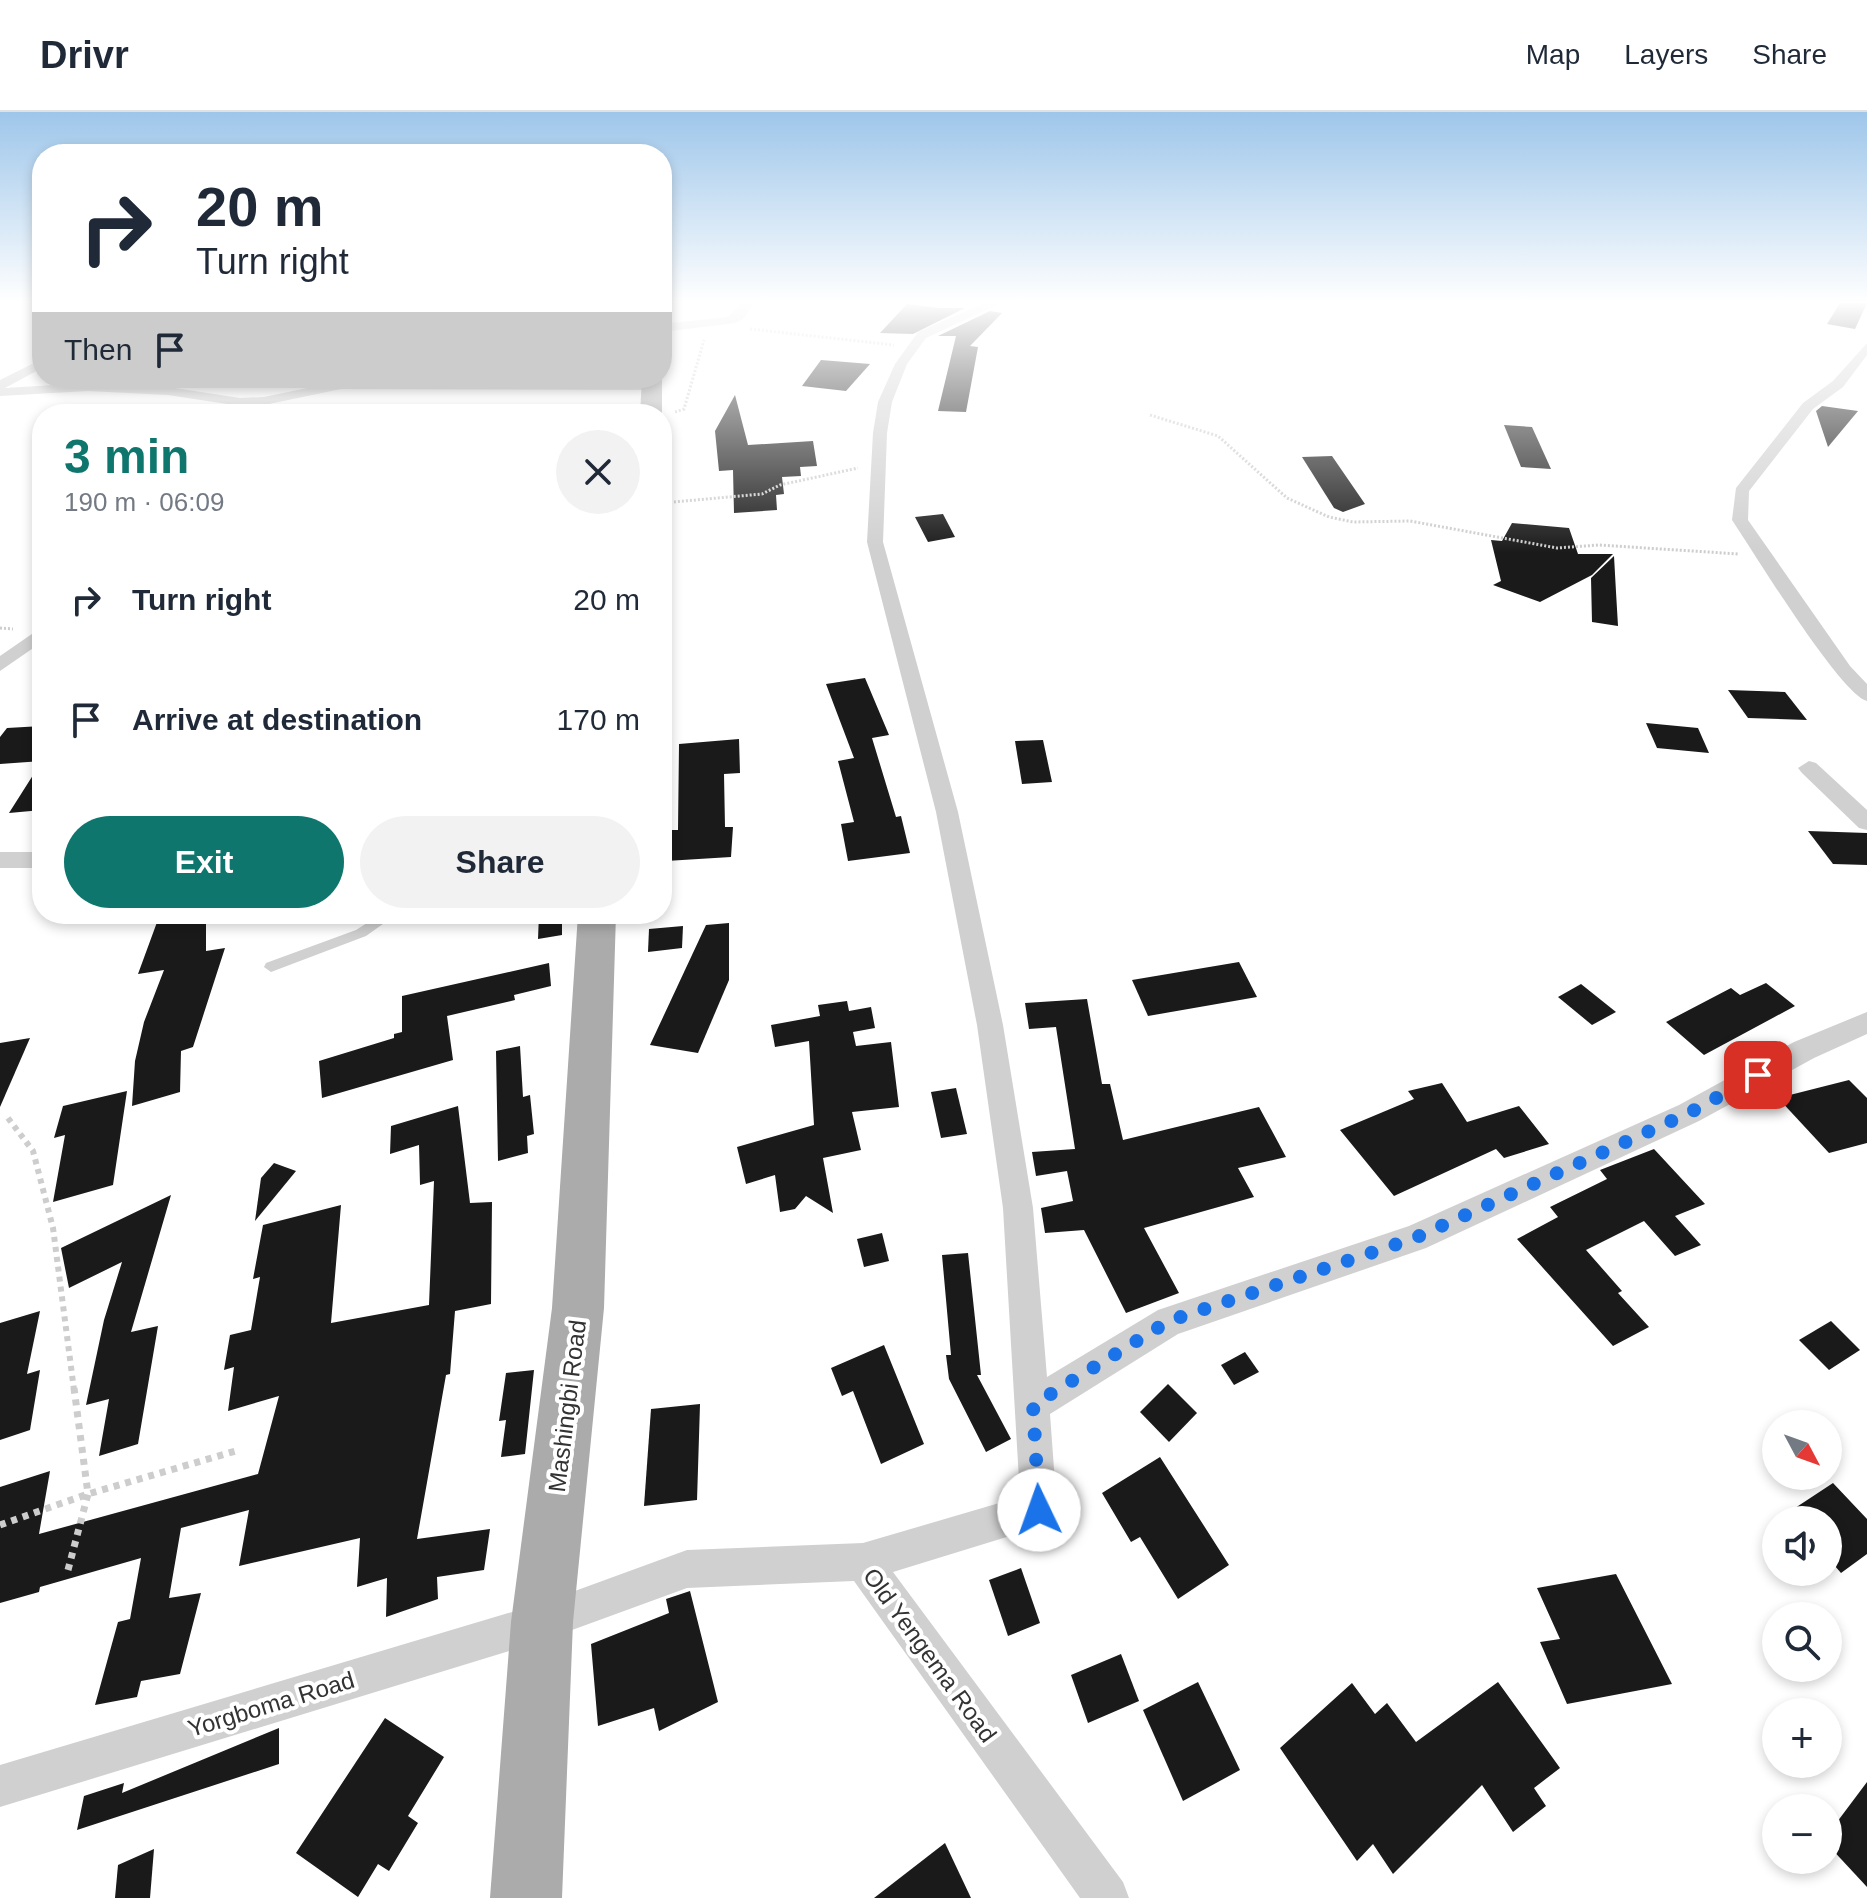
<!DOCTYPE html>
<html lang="en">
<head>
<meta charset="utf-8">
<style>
	body { margin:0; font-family:Arial,sans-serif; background:#f2f2f3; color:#1f2937; height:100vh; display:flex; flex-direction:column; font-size:30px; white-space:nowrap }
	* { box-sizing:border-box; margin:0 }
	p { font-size:26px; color:#747a83 }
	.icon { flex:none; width:44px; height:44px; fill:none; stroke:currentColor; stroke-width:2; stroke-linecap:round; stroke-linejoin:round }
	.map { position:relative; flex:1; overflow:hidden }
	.details { position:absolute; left:32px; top:292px; width:640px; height:520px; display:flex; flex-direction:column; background:#fff; border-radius:32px; box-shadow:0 4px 12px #0003 }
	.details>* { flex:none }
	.banner { position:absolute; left:32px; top:32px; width:640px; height:244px; border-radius:32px; box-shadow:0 4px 12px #0003; background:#fff; color:#1f2937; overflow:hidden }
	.needle { width:52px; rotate:131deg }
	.controls { position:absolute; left:1762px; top:1298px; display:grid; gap:16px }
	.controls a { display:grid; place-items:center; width:80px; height:80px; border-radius:50%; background:#fff; box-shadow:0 4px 12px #0003; font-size:40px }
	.pin { position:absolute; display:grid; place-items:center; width:68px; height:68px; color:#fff; margin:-34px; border-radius:16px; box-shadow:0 4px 12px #0006 }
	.me { position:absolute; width:88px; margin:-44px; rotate:357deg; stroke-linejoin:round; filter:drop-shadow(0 0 6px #0008) }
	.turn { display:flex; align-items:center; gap:28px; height:168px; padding:0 32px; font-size:36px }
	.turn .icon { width:104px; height:104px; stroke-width:2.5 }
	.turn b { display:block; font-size:56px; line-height:68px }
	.then { display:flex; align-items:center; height:76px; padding:0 32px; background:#0003; gap:16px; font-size:30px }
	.round { display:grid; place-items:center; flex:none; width:84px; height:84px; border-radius:42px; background:#f2f2f3 }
	.head { display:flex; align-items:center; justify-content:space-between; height:136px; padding:0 32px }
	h1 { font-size:48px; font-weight:800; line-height:60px; color:#0f766e }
	.cta { display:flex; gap:16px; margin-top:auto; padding:16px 32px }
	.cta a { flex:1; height:92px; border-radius:48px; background:#0f766e; color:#fff; font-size:32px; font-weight:800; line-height:92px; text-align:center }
	.cta a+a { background:#f2f2f3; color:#1f2937 }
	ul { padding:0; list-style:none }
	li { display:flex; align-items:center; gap:24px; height:120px; padding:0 32px }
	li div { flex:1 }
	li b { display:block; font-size:30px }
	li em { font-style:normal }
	header { display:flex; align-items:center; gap:48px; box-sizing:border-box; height:112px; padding:0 40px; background:#fff; border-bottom:2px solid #e0e1e3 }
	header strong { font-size:38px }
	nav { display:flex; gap:44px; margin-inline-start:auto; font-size:28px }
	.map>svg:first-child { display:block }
	.building { fill:#1a1a1a }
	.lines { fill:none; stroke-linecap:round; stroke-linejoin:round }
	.path-far2 { stroke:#cdcdcd; stroke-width:3; stroke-dasharray:2 2; stroke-linecap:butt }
	.path-far1 { stroke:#cdcdcd; stroke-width:6; stroke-dasharray:5 5; stroke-linecap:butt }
	.path { stroke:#cdcdcd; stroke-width:7; stroke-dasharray:6 6; stroke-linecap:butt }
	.service { fill:#d0d0d0; fill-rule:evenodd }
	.minor { fill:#d0d0d0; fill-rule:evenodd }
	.primary { fill:#ababab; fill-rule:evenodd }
	.route { stroke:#1a73e8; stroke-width:14; stroke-dasharray:0 25.2 }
	.labels { text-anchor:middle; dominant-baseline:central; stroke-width:8; stroke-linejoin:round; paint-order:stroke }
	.near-street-label { font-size:24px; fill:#333; stroke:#fff }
</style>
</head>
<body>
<header>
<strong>Drivr</strong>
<nav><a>Map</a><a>Layers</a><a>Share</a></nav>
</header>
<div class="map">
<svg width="1867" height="1786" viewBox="0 0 1867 1786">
	<rect width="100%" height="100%" fill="#fff"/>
	<g class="building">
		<polygon points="1840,191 1867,191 1855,217 1827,212"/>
		<polygon points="907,192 940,196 965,196 913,222 880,221"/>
		<polygon points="990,199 1002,201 970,234 978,235 966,300 938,299 956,224 938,224"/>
		<polygon points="821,248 870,252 846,279 802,274"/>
		<polygon points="735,283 748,333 813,329 817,354 800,355 801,364 782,365 784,382 776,383 777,398 734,401 733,358 719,359 715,319"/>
		<polygon points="1822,294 1858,299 1828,335 1816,299"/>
		<polygon points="1504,313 1532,315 1551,357 1521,355"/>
		<polygon points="1332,344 1365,392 1343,400 1334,396 1302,345"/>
		<polygon points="943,402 955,425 928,430 915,405"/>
		<polygon points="1512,411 1569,416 1578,442 1613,442 1592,463 1540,490 1493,473 1501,469 1491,428 1502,429"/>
		<polygon points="1614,444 1616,480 1618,514 1592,510 1591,466"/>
		<polygon points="865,566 889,623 872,626 896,705 901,704 910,741 848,749 841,712 854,710 838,649 854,646 826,572"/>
		<polygon points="1728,578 1785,580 1807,608 1748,606"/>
		<polygon points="1646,611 1698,616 1709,641 1657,636"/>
		<polygon points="42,614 42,698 9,701 42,649 0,652 0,625 7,616"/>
		<polygon points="739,627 740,661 724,662 725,715 733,715 731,745 666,749 669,718 678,718 679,632"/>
		<polygon points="1043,628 1052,670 1022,672 1015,629"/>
		<polygon points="1808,719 1867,721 1867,753 1833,752"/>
		<polygon points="160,802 206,802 206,839 225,836 193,935 181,939 180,980 132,994 135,949 144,910 164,858 138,862"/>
		<polygon points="539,802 562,802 562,823 538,827"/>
		<polygon points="729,811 729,868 698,941 650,933 706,813"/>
		<polygon points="683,814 682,836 648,840 649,817"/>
		<polygon points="1239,850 1257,885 1148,904 1132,868"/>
		<polygon points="549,851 551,874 514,883 515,888 447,904 453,948 322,986 319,949 394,926 394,922 402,920 402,884"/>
		<polygon points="1766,871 1795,894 1704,943 1666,910 1731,876 1740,883"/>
		<polygon points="1581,872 1616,900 1592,913 1558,885"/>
		<polygon points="1087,887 1102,972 1110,972 1123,1028 1259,995 1286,1045 1238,1056 1254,1085 1144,1116 1179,1181 1126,1201 1084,1118 1045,1121 1041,1096 1073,1089 1067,1059 1036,1064 1032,1040 1075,1037 1056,915 1029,917 1025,891"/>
		<polygon points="847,889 849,899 871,895 875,916 853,920 856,934 891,930 899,995 852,1000 861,1038 823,1046 833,1101 806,1084 795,1097 780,1100 775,1063 746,1072 737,1035 814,1013 809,929 775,935 771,913 820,904 818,893"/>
		<polygon points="30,926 0,995 0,931"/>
		<polygon points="520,934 523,985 530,983 534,1022 527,1024 528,1041 498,1049 496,939"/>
		<polygon points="1849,968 1867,986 1867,1031 1829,1041 1778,986"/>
		<polygon points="1442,971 1467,1010 1519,994 1549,1032 1504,1046 1496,1037 1394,1084 1340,1018 1414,987 1408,979"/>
		<polygon points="956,976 967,1022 941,1026 931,980"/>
		<polygon points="127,979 113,1073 53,1090 65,1023 54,1026 63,994"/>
		<polygon points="458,994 470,1091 492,1090 491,1192 455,1199 450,1262 446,1263 417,1427 490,1417 484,1458 437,1465 438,1487 386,1505 387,1466 357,1475 360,1426 239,1454 249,1398 181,1416 169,1486 201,1481 180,1562 141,1569 137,1585 95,1593 118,1510 130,1507 141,1446 40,1475 39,1480 0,1491 0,1375 50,1359 39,1422 258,1362 279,1284 228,1299 234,1255 224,1258 230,1223 251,1218 260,1165 253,1167 263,1113 341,1093 331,1211 429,1193 434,1069 420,1073 419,1033 390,1042 391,1014"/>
		<polygon points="1654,1037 1705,1092 1675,1104 1701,1133 1675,1144 1644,1109 1586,1138 1622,1179 1618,1181 1649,1215 1613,1234 1517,1127 1558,1105 1550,1095 1607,1067 1600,1058"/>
		<polygon points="274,1051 296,1059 255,1109 261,1066"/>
		<polygon points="171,1083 131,1220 158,1214 138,1332 99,1344 109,1287 86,1293 104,1208 122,1150 69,1176 61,1136"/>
		<polygon points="882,1121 889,1149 864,1155 857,1127"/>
		<polygon points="968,1141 981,1263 977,1263 1011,1327 986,1340 949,1267 946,1243 951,1243 942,1143"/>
		<polygon points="40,1199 27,1262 40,1258 30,1318 0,1328 0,1211"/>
		<polygon points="1831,1209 1860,1238 1829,1258 1799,1228"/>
		<polygon points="884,1233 924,1332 881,1352 853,1279 842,1284 831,1256"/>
		<polygon points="1245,1240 1259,1260 1234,1273 1221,1253"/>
		<polygon points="534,1258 525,1342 501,1345 506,1308 499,1309 506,1261"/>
		<polygon points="1168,1272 1197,1301 1169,1330 1140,1300"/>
		<polygon points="700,1292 697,1388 644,1394 651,1297"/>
		<polygon points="1160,1345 1229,1453 1178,1487 1140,1425 1131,1430 1102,1381"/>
		<polygon points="1833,1371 1867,1407 1867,1442 1841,1461 1828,1446 1828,1408 1777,1408"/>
		<polygon points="1021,1456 1040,1511 1008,1524 989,1468"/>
		<polygon points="1616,1462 1672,1572 1567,1592 1540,1530 1560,1527 1537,1476"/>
		<polygon points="690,1479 718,1590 659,1619 654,1596 598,1614 591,1532 669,1501 666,1487"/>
		<polygon points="1121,1542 1139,1589 1088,1611 1071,1563"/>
		<polygon points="1198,1570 1240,1658 1183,1689 1143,1598"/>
		<polygon points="1498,1570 1560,1656 1534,1676 1546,1694 1513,1720 1482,1673 1393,1762 1373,1732 1357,1749 1280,1636 1352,1571 1375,1602 1387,1591 1416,1630"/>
		<polygon points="385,1606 444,1645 408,1704 418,1711 389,1759 378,1752 358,1785 296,1741"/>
		<polygon points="279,1616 279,1652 77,1718 84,1684 124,1671 122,1681"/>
		<polygon points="1867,1670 1867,1775 1828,1733 1828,1722"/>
		<polygon points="945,1731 971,1786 874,1786"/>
		<polygon points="154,1737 150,1786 115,1786 118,1753"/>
	</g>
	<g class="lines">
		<g class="path-far2">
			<polyline points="750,217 894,233"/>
			<polyline points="675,300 684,297 704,228"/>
			<polyline points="1150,303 1218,324 1287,386 1329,405 1353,410 1410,409 1557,436 1599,433 1739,442"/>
			<polyline points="662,391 762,382 780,373 858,356"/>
			<polyline points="0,516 13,517"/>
		</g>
		<polyline class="path-far1" points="8,1006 33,1039 53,1116 74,1278"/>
		<g class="path">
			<polyline points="0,1413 88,1382 239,1338"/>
			<polyline points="68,1458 88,1382 74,1276"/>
		</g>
		<polygon class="service" points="381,802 397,802 366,824 271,860 264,855 266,851 356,818"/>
		<g class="minor">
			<polygon points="742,191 754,191 743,207 735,211 662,220 662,212 728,205"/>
			<polygon points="985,191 1001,191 926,226 907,252 892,290 887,321 883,430 958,700 1003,913 1033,1096 1047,1265 1158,1198 1409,1114 1679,993 1794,930 1867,900 1867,922 1814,946 1699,1009 1426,1136 1178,1222 1050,1302 1057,1398 1052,1411 893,1460 1123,1770 1129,1786 1080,1786 854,1469 687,1476 542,1529 0,1695 0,1653 542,1491 687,1438 863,1431 1020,1385 1003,1096 977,913 936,700 867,430 873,321 878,290 895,252 918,220"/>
			<path d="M1867 231V243L1843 275 1813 297 1749 379 1748 408 1850 554 1867 572V589C1840 582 1753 439 1732 408L1736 376 1803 291 1833 269Z"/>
			<polygon points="42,247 42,256 5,276 88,271 168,275 240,286 264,285 341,269 653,270 660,274 653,278 341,277 264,293 240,294 168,283 88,279 0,284 0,268"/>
			<polygon points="42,515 42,530 0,559 0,544"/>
			<polygon points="1809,649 1816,651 1867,698 1867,718 1859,716 1802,661 1798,656"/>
			<rect x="0" y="740" width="42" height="16"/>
		</g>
		<g class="primary">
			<polygon points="662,264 662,302 640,302 642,266"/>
			<polygon points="578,802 616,802 604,1196 573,1510 562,1786 490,1786 511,1510 552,1196"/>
		</g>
	</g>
	<linearGradient id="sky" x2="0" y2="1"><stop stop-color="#9ec6ea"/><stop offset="0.43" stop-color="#fff"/><stop offset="1" stop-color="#fff" stop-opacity="0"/></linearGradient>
	<rect width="1867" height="441" fill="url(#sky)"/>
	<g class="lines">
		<polyline class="route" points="1039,1398 1033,1293 1169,1209 1415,1126 1689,1001 1758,963"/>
	</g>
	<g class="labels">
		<g class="near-street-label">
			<text transform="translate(567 1294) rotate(-83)">Mashingbi Road</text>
			<text transform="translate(930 1543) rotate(54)">Old Yengema Road</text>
			<text transform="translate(271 1592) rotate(-17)">Yorgboma Road</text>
		</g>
	</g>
</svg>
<div class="controls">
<a><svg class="needle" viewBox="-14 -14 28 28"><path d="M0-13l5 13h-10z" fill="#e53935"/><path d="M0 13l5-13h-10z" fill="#747a83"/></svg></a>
<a><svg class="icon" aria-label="sound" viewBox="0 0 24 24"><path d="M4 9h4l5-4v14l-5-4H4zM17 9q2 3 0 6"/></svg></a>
<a><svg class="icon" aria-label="search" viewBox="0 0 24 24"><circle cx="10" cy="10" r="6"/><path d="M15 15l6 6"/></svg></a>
<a>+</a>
<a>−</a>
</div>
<div class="pin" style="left:1758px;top:963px;background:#d93025"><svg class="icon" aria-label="arrive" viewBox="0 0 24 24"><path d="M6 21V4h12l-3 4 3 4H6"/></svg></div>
<svg class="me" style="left:1039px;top:1398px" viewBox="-20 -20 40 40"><circle r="19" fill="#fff"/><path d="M0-13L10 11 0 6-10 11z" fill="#1a73e8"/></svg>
<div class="banner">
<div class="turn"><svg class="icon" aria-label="right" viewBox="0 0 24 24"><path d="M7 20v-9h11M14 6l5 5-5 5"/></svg><div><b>20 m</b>Turn right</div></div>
<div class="then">Then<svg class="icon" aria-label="arrive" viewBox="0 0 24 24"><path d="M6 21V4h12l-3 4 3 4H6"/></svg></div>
</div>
<section class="details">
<div class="head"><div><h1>3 min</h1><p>190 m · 06:09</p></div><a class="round"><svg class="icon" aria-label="close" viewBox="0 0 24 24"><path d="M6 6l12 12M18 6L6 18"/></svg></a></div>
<ul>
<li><svg class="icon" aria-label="right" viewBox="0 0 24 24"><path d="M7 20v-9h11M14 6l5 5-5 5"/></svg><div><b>Turn right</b></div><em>20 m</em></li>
<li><svg class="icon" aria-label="arrive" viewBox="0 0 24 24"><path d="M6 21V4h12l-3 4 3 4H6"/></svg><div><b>Arrive at destination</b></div><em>170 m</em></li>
</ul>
<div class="cta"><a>Exit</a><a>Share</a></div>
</section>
</div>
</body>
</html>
